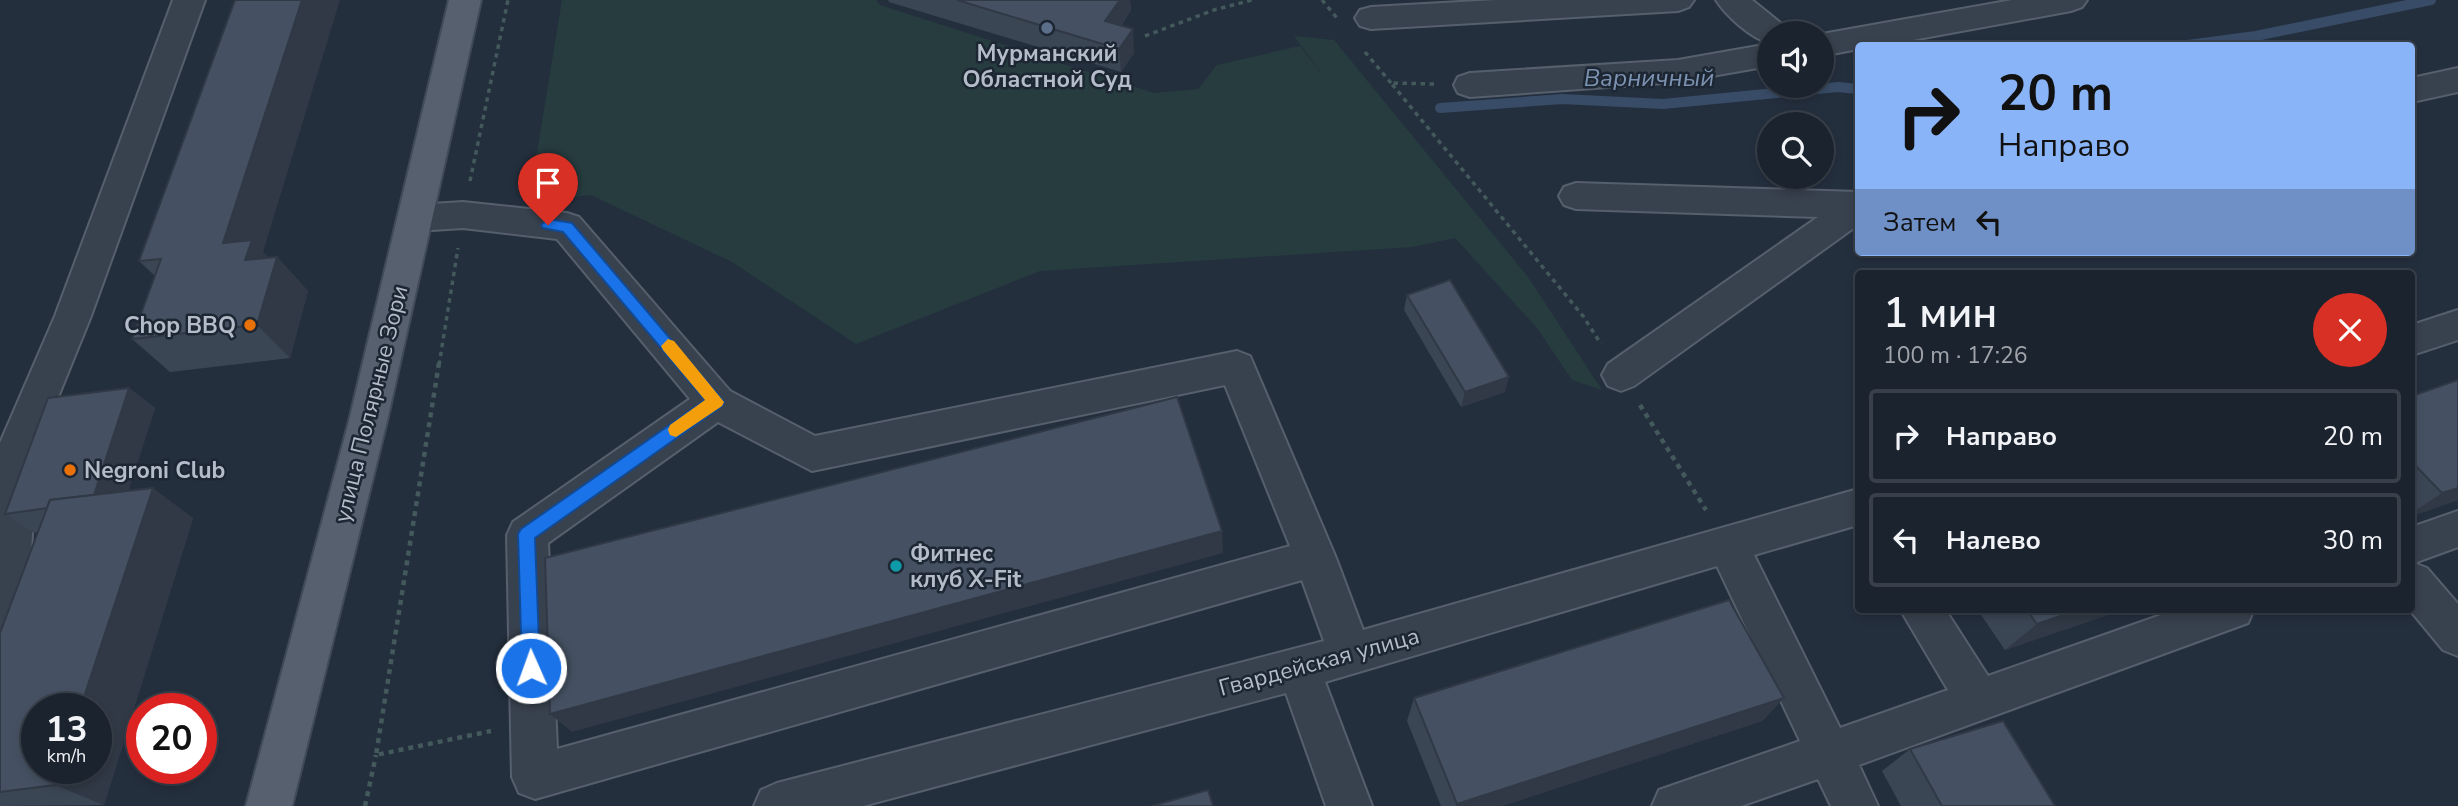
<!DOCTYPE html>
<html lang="ru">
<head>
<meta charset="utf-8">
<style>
	body { margin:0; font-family:"Nunito Sans",sans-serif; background:#242b36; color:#f1f3f6; height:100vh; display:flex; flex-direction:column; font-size:26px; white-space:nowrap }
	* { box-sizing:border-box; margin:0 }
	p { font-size:23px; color:#a0a4aa }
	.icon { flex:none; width:38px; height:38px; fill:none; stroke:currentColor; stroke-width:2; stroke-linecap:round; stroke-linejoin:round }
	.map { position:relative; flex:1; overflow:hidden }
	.drawer { position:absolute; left:1855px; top:270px; width:560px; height:343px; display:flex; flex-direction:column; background:#1b232e; border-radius:7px; box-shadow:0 4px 10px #0003,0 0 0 2px #39404a }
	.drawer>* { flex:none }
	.top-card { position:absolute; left:1855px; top:42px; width:560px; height:214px; border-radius:7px; box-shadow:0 4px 10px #0003,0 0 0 2px #39404a; background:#8ab4f8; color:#111; overflow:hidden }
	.buttons { position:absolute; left:1757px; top:21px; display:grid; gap:14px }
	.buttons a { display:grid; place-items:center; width:77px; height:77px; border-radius:50%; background:#1b232e; box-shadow:0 4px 10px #0003,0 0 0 2px #39404a; font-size:35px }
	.speed { position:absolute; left:21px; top:693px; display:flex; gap:14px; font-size:35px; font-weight:700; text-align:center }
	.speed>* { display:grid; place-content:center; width:91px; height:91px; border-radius:50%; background:#1b232e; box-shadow:0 4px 10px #0003,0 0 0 2px #39404a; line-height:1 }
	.speed small { font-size:18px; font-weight:400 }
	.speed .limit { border:10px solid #d22; background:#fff; color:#111 }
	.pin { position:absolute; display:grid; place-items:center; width:60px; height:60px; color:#fff; margin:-72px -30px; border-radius:50% 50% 50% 0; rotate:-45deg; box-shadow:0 0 7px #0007 }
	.pin .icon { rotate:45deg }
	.me { position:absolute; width:77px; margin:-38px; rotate:358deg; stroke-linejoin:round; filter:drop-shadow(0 0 5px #0008) }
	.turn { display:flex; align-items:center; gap:24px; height:147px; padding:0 28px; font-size:32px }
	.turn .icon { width:91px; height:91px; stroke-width:2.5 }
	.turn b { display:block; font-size:49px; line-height:60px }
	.then { display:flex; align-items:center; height:66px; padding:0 28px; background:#0003; gap:14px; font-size:26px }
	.round { display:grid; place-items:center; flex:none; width:74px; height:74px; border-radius:37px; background:#242b36 }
	.head { display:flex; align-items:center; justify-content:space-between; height:119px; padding:0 28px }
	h1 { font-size:42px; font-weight:600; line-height:52px }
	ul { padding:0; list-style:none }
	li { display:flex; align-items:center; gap:21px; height:94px; margin:0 14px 10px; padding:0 14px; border:4px solid #39404a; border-radius:7px }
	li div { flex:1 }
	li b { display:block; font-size:26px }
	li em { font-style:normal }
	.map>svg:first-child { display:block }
	.green { fill:#263c3f }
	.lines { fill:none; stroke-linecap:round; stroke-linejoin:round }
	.stream { stroke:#394c67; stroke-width:10 }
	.minor-casing { stroke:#565f6c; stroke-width:4 }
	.major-casing { stroke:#414a57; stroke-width:4 }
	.path-far1 { stroke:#44595c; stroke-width:3.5; stroke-dasharray:4.5 4.5; stroke-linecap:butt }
	.path { stroke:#44595c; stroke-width:4.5; stroke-dasharray:5 5; stroke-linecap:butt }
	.minor { fill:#38414e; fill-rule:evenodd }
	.major { fill:#56606e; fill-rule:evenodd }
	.wall { fill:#3b4654 }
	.shaded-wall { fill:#303945 }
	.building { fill:#455162; stroke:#303945; stroke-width:2 }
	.route { fill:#1a73e8; stroke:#114b97; stroke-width:2 }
	.slow { fill:#f59e0b }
	.service-dot { fill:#5c6f8a; stroke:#1d2633; stroke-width:2.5 }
	.food-dot { fill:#e8710a; stroke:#1d2633; stroke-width:2.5 }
	.culture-dot { fill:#0f9aa8; stroke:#1d2633; stroke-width:2.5 }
	.labels { text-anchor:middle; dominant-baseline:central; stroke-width:5; stroke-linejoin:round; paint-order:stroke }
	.poi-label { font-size:23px; font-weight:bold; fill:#b4bcc9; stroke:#1d2633; text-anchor:start }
	.street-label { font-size:23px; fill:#b4bcc9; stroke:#1d2633 }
	.water-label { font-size:24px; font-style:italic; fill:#7c92b1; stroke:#1d2633 }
</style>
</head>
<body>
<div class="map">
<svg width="2458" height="806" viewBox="0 0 2458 806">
	<rect width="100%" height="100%" fill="#242f3e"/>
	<polygon class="green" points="562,0 876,0 880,5 1154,93 1198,89 1217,65 1300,46 1326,79 1294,36 1334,40 1528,277 1602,390 1572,380 1537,328 1455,238 1413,247 1040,271 856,344 732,262 591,195 529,201"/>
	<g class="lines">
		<g class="stream">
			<polyline points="2180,46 2256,36 2431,0"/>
			<polyline points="1440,108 1562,99 1663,104 1838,87 1858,89"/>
		</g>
		<g class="minor-casing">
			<g id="minor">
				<polygon points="173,0 205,0 91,316 37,449 27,621 15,653 0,659 0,443 55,316"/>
				<polygon points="1496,0 1694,0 1689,7 1678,11 1371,29 1360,26 1355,18 1360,10 1371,7"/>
				<path d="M1716 0H1752L1783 25 1788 33H1769V43C1751 38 1726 16 1716 0Z"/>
				<polygon points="2012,0 2087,0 2082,7 2071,11 1880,46 1858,46 1858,49 1822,56 1822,34"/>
				<polygon points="1769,44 1769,66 1678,82 1470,97 1458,93 1454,85 1458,77 1470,73 1678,60"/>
				<polygon points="2458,68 2458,92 2412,102 2412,78"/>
				<polygon points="1576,183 1858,192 1858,225 1634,386 1621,391 1608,386 1602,375 1608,364 1818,217 1576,209 1564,205 1559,196 1564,187"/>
				<path d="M463 202 567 213 579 217 730 391 815 436 1237 351 1250 356 1336 558 1363 630 1858 489V525L1754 555 1840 728 1948 690 1900 609H1945L1988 676 2178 609H2254L2248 623 1859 765 1878 806H1831L1818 779 1741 806H1652L1659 790 1800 741 1717 566 1325 682 1372 806H1326L1286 693 863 806H754L761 790 777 783 1324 641 1302 580 535 799 519 793 512 777 507 535 513 522 690 399 557 239 463 228 416 231 404 227 398 218 404 209 416 205ZM1225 385 1290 546 557 749 548 543 718 422 812 471Z"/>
				<polygon points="2458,310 2458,340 2412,355 2412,325"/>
				<polygon points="2458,511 2458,547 2414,563 2427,568 2458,604 2458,656 2443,650 2409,609 2412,609 2412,527"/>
			</g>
		</g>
		<g class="major-casing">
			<polygon id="major" points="449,0 481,0 387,421 292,806 246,806 349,421"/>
		</g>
		<g class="path-far1">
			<polyline points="1322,0 1337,18"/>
			<polyline points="1145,36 1214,10 1252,0"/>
			<polyline points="1365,52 1391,83"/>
			<polyline points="1434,84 1391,83 1583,316 1601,344"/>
			<polyline points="470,181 508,0"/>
			<polyline points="439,365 458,248"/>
		</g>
		<g class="path">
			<polyline points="439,363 376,755 491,731"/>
			<polyline points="1640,405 1706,510"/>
			<polyline points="365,806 376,755"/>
		</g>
		<use href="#minor" class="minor"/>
		<use href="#major" class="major"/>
	</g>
	<g class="wall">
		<polygon points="235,0 263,252 268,258 277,257 308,291 290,358 170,372 132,339 155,276 139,261"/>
		<polygon points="888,0 1130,0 1131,10 1121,26 1134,53 1121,72 889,2"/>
		<polygon points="1407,295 1505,392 1461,407 1404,310"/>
		<polygon points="2458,380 2458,500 2412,516 2412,396"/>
		<polygon points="129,388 155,408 128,491 193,518 104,805 0,806 0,633 38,532 34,533 5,514"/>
		<polygon points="1977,609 2125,609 2005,650"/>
		<polygon points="1414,698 1784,698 1762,721 1502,806 1441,806 1407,721"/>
		<polygon points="1910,749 2055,806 1901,806 1882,771"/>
	</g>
	<g class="shaded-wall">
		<polygon points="302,0 340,0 263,252 275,264 277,257 308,291 290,358 257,325 223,243"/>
		<polygon points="1120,0 1130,0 1131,10 1108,45 1105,21"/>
		<polygon points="1133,29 1134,53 1121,72 1119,49"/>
		<polygon points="1509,377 1505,392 1461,407 1465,392"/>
		<polygon points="129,388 155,408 119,521 91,502"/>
		<polygon points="153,488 193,518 104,805 55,785 60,768 96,768 96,709 80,709"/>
		<polygon points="2458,488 2458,500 2412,516 2412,513 2442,493"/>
		<polygon points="1222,531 1223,553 572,732 550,714"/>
		<polygon points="2081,609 2125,609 2005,650 2037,624"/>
		<polygon points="1784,698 1762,721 1502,806 1456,806 1457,804"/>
	</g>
	<g class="building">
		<polygon points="235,0 302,0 223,243 252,240 245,260 277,257 257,325 132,339 161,259 139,261"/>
		<polygon points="957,0 1120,0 1105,21 1133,29 1119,49"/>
		<polygon points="1450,280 1509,377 1465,392 1407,295"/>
		<polygon points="2458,380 2458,488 2442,493 2412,462 2412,396"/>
		<polygon points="129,388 94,495 50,500 47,508 5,514 48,398"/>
		<polygon points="1177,397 1222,531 550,714 545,558"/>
		<polygon points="153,488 80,709 37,709 37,768 60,768 55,785 0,792 0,633 50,500"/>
		<polygon points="1729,600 1784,698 1457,804 1414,698"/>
		<polygon points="2026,609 2081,609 2037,624"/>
		<polygon points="2003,721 2055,806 1942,806 1910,749"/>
		<polygon points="1208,790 1213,806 1152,806"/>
	</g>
	<polygon class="route" points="548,219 572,223 724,402 722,406 535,538 540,668 538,674 531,677 525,674 522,668 518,534 521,529 705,400 563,232 543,228 541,225"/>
	<polygon class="slow" points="668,339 674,341 724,402 722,406 676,437 670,435 668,430 670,425 705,400 663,350 661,346"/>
	<circle class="service-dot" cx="1047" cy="28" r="7"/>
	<g class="food-dot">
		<circle cx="250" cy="325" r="7"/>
		<circle cx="70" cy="470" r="7"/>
	</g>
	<circle class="culture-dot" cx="896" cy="566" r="7"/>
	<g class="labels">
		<g class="poi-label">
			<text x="1047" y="53" text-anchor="middle">Мурманский<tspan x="1047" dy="26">Областной Суд</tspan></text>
			<text x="236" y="325" text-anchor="end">Chop BBQ</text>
			<text x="84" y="470">Negroni Club</text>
			<text x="910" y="553">Фитнес<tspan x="910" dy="26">клуб X-Fit</tspan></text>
		</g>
		<g class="street-label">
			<text transform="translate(371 404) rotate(-76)">улица Полярные Зори</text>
			<text transform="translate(1319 662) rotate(-15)">Гвардейская улица</text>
		</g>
		<g class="water-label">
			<text x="1649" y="78">Варничный</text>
		</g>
	</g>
</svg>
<div class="buttons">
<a><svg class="icon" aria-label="sound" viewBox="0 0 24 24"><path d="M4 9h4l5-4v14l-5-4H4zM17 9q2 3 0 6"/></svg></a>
<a><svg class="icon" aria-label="search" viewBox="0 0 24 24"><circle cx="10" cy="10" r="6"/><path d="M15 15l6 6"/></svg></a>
</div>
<div class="speed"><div>13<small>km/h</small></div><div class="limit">20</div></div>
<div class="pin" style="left:548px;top:225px;background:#d93025"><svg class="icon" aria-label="arrive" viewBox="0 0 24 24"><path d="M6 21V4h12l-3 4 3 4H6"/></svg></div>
<svg class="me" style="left:531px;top:668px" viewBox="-20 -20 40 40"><circle r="17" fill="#1a73e8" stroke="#fff" stroke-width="3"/><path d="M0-11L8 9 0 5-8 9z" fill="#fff"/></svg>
<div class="top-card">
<div class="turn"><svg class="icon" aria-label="right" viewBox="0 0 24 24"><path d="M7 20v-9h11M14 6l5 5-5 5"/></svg><div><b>20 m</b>Направо</div></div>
<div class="then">Затем<svg class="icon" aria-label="left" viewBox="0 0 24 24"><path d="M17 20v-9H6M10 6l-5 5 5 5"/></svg></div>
</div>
<section class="drawer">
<div class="head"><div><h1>1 мин</h1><p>100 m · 17:26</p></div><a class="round" style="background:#d93025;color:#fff"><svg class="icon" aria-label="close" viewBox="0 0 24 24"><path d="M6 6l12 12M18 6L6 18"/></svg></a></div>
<ul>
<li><svg class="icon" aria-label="right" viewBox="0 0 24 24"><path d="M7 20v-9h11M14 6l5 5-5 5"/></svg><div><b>Направо</b></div><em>20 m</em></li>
<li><svg class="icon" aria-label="left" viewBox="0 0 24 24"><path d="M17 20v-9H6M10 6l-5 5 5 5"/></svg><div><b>Налево</b></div><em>30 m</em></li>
</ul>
</section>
</div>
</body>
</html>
